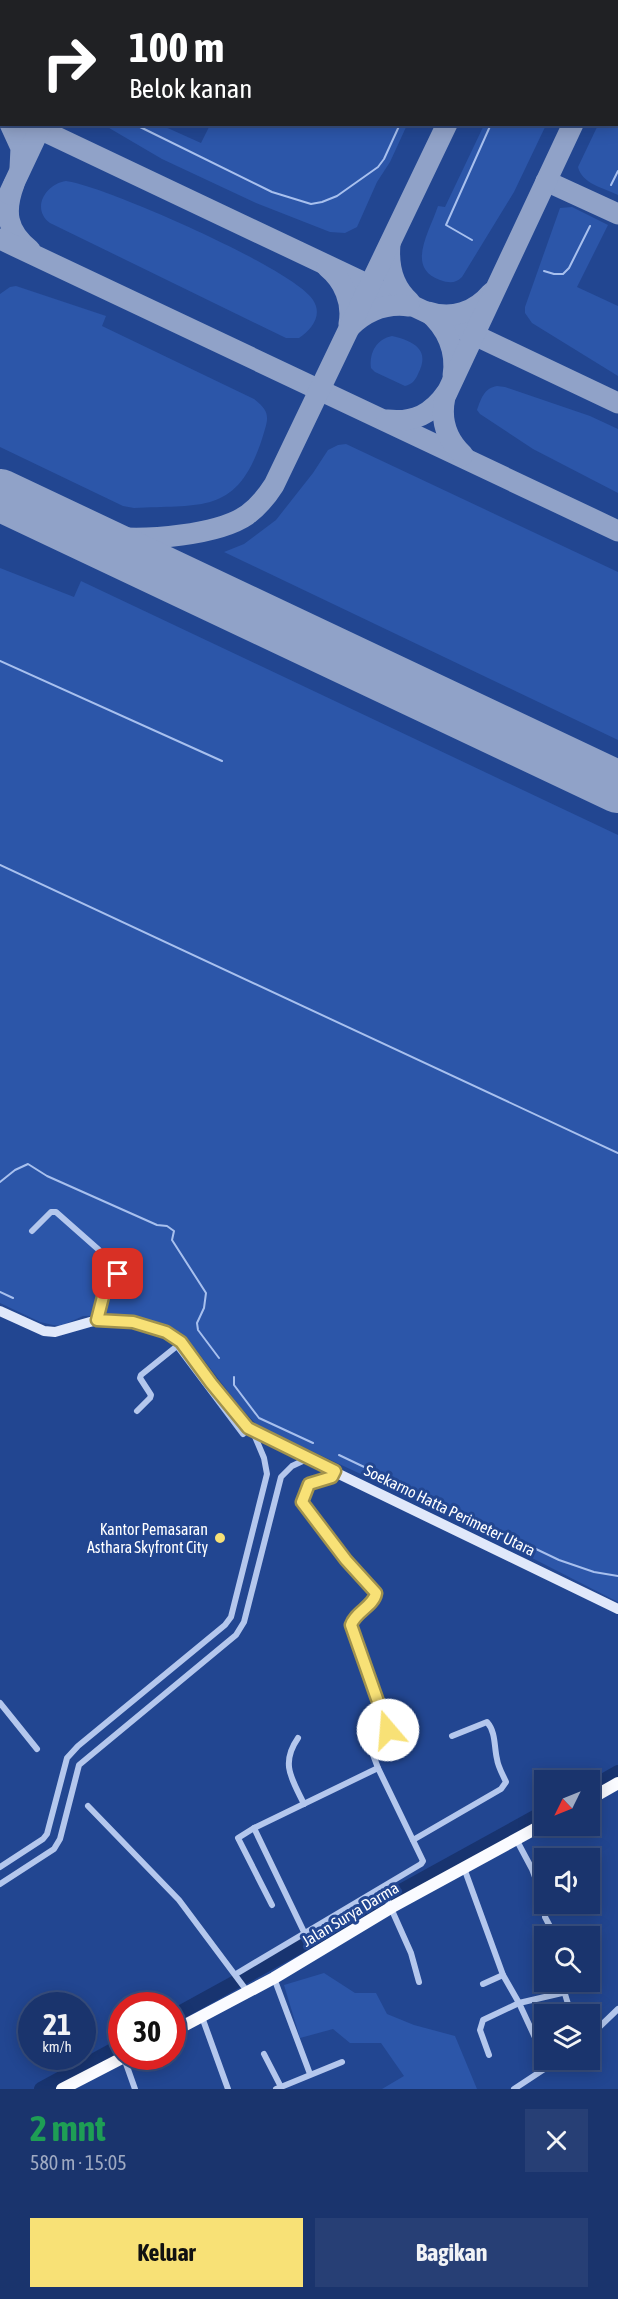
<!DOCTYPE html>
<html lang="id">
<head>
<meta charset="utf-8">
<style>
	body { margin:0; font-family:"Asap Condensed",sans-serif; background:#273f75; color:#f1f3f6; height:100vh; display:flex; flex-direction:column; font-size:22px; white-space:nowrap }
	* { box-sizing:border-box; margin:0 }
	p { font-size:20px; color:#9faac2 }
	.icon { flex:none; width:33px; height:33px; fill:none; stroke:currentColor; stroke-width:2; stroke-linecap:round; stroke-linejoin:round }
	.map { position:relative; height:2089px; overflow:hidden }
	.drawer { display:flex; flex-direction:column; background:#1a346d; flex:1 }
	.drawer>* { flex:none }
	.top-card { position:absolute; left:0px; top:0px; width:618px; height:126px; box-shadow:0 3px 15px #0003,0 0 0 2px #384f80; background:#202124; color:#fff; overflow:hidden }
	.needle { width:39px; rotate:227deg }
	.fabs { position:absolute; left:534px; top:1770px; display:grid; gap:12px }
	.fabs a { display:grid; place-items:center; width:66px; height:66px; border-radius:0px; background:#1a346d; box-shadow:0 3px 15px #0003,0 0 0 2px #384f80; font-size:30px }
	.speed { position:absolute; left:18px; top:1992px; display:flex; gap:12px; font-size:30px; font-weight:700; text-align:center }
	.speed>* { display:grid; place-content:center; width:78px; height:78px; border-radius:50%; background:#1a346d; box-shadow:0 3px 15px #0003,0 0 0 2px #384f80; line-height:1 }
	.speed small { font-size:15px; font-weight:400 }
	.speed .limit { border:9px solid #d22; background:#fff; color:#111 }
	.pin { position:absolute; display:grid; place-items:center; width:51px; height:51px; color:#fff; margin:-26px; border-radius:12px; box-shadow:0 3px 9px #0006 }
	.me { position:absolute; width:66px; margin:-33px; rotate:342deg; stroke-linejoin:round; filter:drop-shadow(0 0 4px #0008) }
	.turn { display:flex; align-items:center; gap:21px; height:126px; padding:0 30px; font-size:27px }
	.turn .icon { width:78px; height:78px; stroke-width:2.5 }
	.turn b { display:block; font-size:42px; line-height:51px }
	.round { display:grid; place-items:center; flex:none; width:63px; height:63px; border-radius:0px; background:#273f75 }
	.summary { display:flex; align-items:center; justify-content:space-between; height:102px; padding:0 30px }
	h1 { font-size:36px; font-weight:700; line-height:45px; color:#1e9e55 }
	.primary-button { display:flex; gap:12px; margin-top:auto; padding:12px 30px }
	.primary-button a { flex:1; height:69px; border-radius:0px; background:#f8e176; color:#111; font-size:24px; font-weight:700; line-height:69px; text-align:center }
	.primary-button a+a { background:#273f75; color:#f1f3f6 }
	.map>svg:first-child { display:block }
	.green { fill:#2c56a9 }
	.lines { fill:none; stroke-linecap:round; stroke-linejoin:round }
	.stream { stroke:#a8c0ee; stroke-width:2 }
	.river { stroke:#183470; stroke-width:14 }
	.taxiway { stroke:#90a2c8; stroke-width:21 }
	.runway { stroke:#90a2c8; stroke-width:52 }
	.minor { stroke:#b4c7ed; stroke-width:6 }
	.secondary { stroke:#e0e8fa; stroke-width:10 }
	.primary { stroke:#fafbff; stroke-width:12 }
	.route-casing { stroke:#a1924d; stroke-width:15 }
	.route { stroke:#f8e176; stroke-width:10 }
	.poi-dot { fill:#f8e176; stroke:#224691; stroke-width:2 }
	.labels { text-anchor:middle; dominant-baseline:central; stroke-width:6; stroke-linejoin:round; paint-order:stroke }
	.street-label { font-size:16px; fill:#fff; stroke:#224691 }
	.poi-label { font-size:16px; fill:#fff; stroke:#224691; text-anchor:end }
</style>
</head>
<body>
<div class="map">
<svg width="618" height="2089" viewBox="0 0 618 2089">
	<rect width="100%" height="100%" fill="#224691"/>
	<g class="green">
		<polygon points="287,0 466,0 287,1"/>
		<path d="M618 82V195C604 188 582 184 578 167L598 125 616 124Z"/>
		<polygon points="104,125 161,125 201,143 210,125 407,125 390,162 377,182 357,227 345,233 330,232 256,203 162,159"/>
		<path d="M484 125H546L514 192 462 277C455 284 449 283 440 280 405 268 430 231 438 206L445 207Z"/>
		<path d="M66 181C105 186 294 269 313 300 323 315 312 329 299 338H286L50 223C31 209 45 184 66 181Z"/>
		<polygon points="572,207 608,225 577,287 618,306 618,376 532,323 525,313 525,307 560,208"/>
		<path d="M16 286 106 316 102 326 254 399C272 413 268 419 262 439 237 515 202 504 134 508L123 506 0 447V294L10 287Z"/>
		<path d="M392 336C414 341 431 350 418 374 415 381 412 384 405 386L375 372 371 368C369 352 377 339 392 336Z"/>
		<path d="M497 386 505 387 590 416 618 429V493L533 449 480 414 477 410C481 399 484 388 497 386Z"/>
		<polygon points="346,444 618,572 618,740 224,552 244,544 276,520 313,473 328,450 338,445"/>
		<polygon points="0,568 74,597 81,581 618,835 618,1602 444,1513 258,1426 240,1407 197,1351 175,1329 126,1315 83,1316 61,1326 53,1325 40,1322 0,1303"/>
		<polygon points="324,1973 355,1993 376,1993 387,2014 414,2025 455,2036 477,2089 382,2089 404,2076 381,2043 350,2043 333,2029 300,2038 284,1985"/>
	</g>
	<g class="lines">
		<g class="stream">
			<polyline points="458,2 458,0"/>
			<polyline points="548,2 548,0"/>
			<polyline points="134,124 272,192 311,204 322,202 337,196 378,167 384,159 400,124"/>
			<polyline points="611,185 618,171"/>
			<polyline points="472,240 446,225 491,124"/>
			<polyline points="544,271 554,274 563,274 569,268 590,226"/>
			<polyline points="0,661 222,761"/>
			<polyline points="0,865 618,1153"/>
			<polyline points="0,1182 15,1170 28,1164 47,1176 157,1225 167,1226 174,1231 172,1240 206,1293 204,1308 197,1323 198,1330 219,1358"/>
			<polyline points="0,1292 13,1298"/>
			<polyline points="234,1377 234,1385 259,1418 313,1443"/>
			<polyline points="339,1455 559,1560 594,1572 618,1576"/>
		</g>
		<g class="river">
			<polyline points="590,1788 618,1772"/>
			<polyline points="172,2017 544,1812"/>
			<polyline points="41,2089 122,2045"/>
		</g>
		<g class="taxiway">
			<polyline points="100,2 101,0"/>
			<polyline points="504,2 505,0"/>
			<polyline points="616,32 618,29"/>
			<polyline points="0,111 2,112"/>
			<polyline points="10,124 21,148 20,168"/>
			<polyline points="29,124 618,403"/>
			<polyline points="546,181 618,214"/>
			<path d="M14 184C4 211 6 231 30 250"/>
			<polyline points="9,194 42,124"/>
			<polyline points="0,239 618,531"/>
			<path d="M390 244C388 266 393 287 410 302"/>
			<path d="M327 267C344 281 353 302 349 324"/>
			<path d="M350 327C366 311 386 303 409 306"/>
			<path d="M453 376C457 351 447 328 428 312 452 320 475 312 491 293"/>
			<path d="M387 420C414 423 432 414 447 392"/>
			<path d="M463 455C446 439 440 420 445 397L573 124"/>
			<polyline points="0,504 39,514"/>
			<path d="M54 520C73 527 91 534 112 537 146 541 218 535 247 515 258 507 267 496 274 485L447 124"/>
		</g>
		<polyline class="runway" points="0,495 618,787"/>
		<g class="minor">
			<polyline points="32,1231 51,1212 56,1212 99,1250 118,1274 118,1277 106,1285 97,1320"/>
			<polyline points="137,1411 150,1398 151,1395 140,1378 141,1375 177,1346 243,1434 248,1428"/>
			<polyline points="0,1703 37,1749"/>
			<path d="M298 1738C280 1764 292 1779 304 1804"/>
			<polyline points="88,1806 179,1900 247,1991"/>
			<polyline points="254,1828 305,1934"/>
			<polyline points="516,1839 532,1869 544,1901"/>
			<path d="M413 1840 501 1789 506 1782C503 1775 498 1767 497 1759 494 1747 496 1732 487 1722L452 1736"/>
			<polyline points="0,1867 43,1839 47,1834 67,1758 78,1746 225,1625 231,1617 267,1474 264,1458 253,1432"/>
			<polyline points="464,1868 503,1975 519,2003 483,2020 480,2030 489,2055"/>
			<polyline points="0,1884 54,1849 60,1839 79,1765 236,1635 244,1622 281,1477 292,1466 307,1459"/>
			<polyline points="382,1888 411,1953 419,1982"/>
			<polyline points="545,1904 545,1917 555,1936"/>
			<polyline points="272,1905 238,1838 254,1828 378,1768"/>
			<path d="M236 1974 421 1864 423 1861 378 1768 369 1744 387 1733 388 1730 351 1625C355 1612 374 1606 376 1593L346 1560 302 1502 309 1484 332 1477 335 1471"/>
			<polyline points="274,1978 310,2074"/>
			<polyline points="483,1984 503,1975"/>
			<polyline points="202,2017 228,2089"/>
			<polyline points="590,2036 618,2009"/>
			<polyline points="538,2044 519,2003 562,1993 565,1994 571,2014"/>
			<polyline points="264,2054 281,2087"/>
			<polyline points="124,2058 135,2089"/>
			<polyline points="276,2089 342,2062"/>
			<polyline points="514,2089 558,2060"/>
		</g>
		<polyline class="secondary" points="0,1311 44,1331 55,1332 97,1320 133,1322 166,1332 181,1342 211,1383 252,1432 618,1609"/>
		<g class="primary">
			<polyline points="590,1799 618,1783"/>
			<polyline points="172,2032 274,1978 392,1907 544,1824"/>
			<polyline points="62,2089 126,2056"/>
		</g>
	</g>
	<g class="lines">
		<g class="route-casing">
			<path id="route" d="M118 1274V1277L106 1285 97 1320 133 1322 166 1332 181 1342 211 1383 248 1428 335 1471 332 1477 309 1484 302 1502 346 1560 376 1593C374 1606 355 1612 351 1625L388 1730"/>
		</g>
		<use href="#route" class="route"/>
	</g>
	<circle class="poi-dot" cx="220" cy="1538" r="6"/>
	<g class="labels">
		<g class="street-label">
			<text transform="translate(450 1510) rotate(26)">Soekarno Hatta Perimeter Utara</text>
			<text transform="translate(350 1914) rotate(-31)">Jalan Surya Darma</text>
		</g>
		<g class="poi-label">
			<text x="208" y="1529">Kantor Pemasaran<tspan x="208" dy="18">Asthara Skyfront City</tspan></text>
		</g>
	</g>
</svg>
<div class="fabs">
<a><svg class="needle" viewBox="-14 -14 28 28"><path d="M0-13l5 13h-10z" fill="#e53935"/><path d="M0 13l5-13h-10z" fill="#9faac2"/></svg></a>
<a><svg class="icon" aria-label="sound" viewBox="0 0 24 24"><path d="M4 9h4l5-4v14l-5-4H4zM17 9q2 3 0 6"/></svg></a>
<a><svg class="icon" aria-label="search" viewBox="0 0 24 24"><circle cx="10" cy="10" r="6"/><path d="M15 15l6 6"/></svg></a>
<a><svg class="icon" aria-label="layers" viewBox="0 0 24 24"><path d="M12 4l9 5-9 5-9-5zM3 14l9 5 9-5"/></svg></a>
</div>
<div class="speed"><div>21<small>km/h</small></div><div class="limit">30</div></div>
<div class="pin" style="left:118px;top:1274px;background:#d93025"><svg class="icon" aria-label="arrive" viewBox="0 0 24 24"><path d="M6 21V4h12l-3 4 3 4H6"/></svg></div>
<svg class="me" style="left:388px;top:1730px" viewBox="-20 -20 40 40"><circle r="19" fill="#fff"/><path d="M0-13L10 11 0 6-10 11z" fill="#f8e176"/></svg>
<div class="top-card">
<div class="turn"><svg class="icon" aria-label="right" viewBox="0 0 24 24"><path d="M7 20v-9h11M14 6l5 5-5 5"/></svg><div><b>100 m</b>Belok kanan</div></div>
</div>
</div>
<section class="drawer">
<div class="summary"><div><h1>2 mnt</h1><p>580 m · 15:05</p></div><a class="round"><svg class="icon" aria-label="close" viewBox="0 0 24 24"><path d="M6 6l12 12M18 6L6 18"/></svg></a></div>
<div class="primary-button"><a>Keluar</a><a>Bagikan</a></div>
</section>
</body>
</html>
